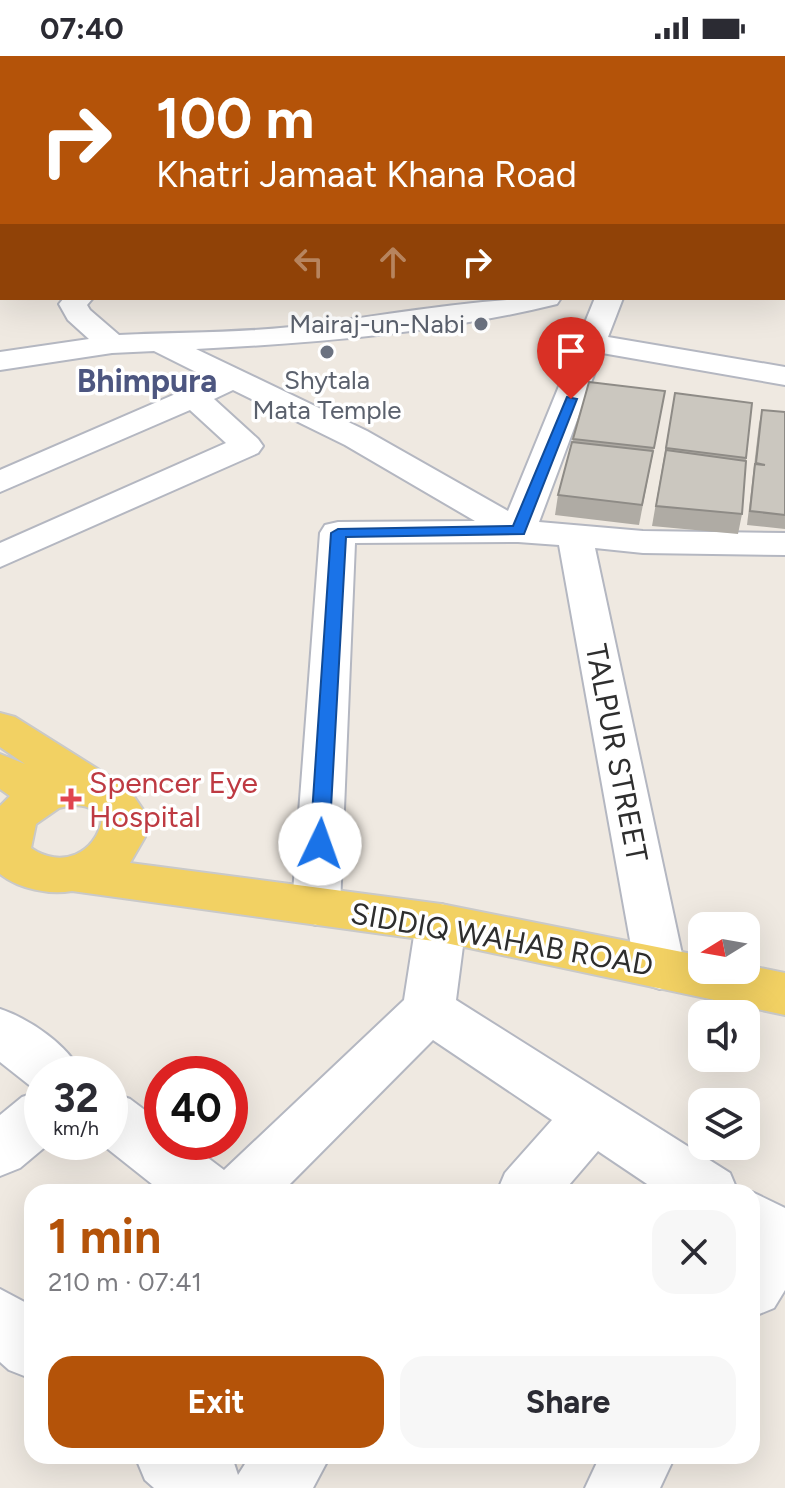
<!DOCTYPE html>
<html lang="en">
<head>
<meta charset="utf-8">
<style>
	body { margin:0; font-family:Figtree,sans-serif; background:#f7f7f7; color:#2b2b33; height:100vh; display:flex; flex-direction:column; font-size:30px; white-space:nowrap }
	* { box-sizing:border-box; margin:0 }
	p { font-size:26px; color:#7c7c81 }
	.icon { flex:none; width:44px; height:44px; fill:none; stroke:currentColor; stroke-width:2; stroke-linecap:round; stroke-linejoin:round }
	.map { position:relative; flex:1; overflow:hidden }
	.side { position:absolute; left:24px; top:1128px; width:736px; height:280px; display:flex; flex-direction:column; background:#fff; border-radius:24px; box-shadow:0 8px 32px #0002 }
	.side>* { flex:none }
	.hud { position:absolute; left:0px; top:0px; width:786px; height:244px; box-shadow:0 8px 32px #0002; background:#b45309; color:#fff; overflow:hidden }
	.needle { width:52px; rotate:259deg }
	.controls { position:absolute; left:688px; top:856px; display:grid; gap:16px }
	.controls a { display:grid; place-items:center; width:72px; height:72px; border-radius:16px; background:#fff; box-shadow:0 8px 32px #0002; font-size:40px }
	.speed { position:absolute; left:24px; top:1000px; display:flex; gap:16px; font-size:40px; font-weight:700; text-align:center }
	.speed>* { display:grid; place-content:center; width:104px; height:104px; border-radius:50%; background:#fff; box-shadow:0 8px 32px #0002; line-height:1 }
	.speed small { font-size:20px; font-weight:400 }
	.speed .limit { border:12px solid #d22; background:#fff; color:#111 }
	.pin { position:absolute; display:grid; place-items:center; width:68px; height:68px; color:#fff; margin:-82px -34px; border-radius:50% 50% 50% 0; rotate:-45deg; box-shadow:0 0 8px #0007 }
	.pin .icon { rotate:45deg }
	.me { position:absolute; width:88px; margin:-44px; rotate:3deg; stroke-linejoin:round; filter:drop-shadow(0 0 6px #0008) }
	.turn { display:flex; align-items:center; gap:28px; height:168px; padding:0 24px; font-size:36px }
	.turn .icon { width:104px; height:104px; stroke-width:2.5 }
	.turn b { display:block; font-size:56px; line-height:68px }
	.lanes { display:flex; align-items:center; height:76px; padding:0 24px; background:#0003; justify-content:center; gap:40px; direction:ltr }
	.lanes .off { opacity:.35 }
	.round { display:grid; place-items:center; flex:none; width:84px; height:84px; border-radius:24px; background:#f7f7f7 }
	.headline { display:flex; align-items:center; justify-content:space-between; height:136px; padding:0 24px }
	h1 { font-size:48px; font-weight:700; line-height:60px; color:#b45309 }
	.button { display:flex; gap:16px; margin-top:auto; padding:16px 24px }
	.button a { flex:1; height:92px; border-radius:24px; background:#b45309; color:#fff; font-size:32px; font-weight:700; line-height:92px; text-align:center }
	.button a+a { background:#f7f7f7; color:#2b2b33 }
	.status { display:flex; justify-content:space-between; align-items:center; height:56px; padding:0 40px; background:#fff; direction:ltr }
	.status svg { height:22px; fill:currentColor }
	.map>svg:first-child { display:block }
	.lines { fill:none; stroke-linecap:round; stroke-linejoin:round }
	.minor-casing { stroke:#b4b7c1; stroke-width:4 }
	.major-casing { stroke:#c9c9c9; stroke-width:4 }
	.minor { fill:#fff; fill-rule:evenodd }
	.major { fill:#f2d163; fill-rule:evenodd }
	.wall { fill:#afaba4 }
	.building { fill:#cbc7bf; stroke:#8e8b86; stroke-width:2 }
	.route { fill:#1a73e8; stroke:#114b97; stroke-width:2 }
	.worship-dot { fill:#6b7280; stroke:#fff; stroke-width:3 }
	.health-dot { fill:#e0444e; stroke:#fff; stroke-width:3 }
	.labels { text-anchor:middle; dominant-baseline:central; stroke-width:7; stroke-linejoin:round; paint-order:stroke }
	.far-worship-label { font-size:26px; fill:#5b616d; stroke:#fff; text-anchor:end }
	.street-label { font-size:30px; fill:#2e2e2e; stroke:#fff }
	.health-label { font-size:30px; fill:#be3a42; stroke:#fff; text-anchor:start }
	.far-district-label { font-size:32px; font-weight:bold; fill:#4d5680; stroke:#fff }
</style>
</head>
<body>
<div class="status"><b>07:40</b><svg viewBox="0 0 49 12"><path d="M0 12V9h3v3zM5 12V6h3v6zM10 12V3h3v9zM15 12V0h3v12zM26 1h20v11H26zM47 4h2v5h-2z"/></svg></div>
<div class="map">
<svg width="785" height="1432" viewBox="0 0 785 1432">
	<rect width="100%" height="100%" fill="#efe9e1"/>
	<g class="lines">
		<g class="minor-casing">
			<g id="minor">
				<rect x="0" y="37" width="2" height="13"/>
				<rect x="0" y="93" width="2" height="14"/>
				<path d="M64 242H93L87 249 90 254 119 279C176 276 235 277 291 271 380 261 471 242 561 242L557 248C439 277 316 287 196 293L367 375 508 455 595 242H623L608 281 785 311V329L602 297 539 466 643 475 785 477V499L643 497 595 492 685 912 678 927 660 933 642 927 635 912 559 489 518 486 355 487 340 850 333 863 316 869 299 863 292 850 320 477 325 469 338 466 475 465 345 389 233 334 214 343 258 383 263 390 258 397 0 511V487L226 387 190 354 0 436V414L210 323 154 295 112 297 0 314V296L89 283 68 264 59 248Z"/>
				<polygon points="441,848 458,853 466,867 456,944 730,1117 738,1136 659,1136 598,1095 563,1136 497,1136 505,1117 552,1064 433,984 282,1136 162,1136 99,1086 110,1086 110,1036 130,1043 162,1067 162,1086 187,1086 224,1114 404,944 416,867 424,853"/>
				<path d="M0 953C30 963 68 989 82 1018H42V1086H51L20 1112 0 1120V1059L22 1041 38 1036 0 1006Z"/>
				<polygon points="752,1136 785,1152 785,1234 774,1252 752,1261"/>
				<polygon points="0,1233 32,1250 32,1323 9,1314 0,1306"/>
				<polygon points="135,1400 224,1400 234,1407 238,1419 250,1400 330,1400 313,1432 154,1432 145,1424"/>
				<polygon points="600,1400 675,1400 660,1432 585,1432"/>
			</g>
		</g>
		<g class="major-casing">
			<g id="major">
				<polygon points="234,0 263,0 264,2 235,2"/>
				<path d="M0 657 15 661 128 732 148 761 145 781 130 807 441 848 702 900V914H746V909L785 917V959L441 886 72 835C49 839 19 833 0 818V750L10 740 0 733V698L25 708 0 691ZM72 749C86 749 94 752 102 763 96 798 61 813 31 792L36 768 59 752Z"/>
			</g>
		</g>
		<use href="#minor" class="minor"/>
		<use href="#major" class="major"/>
	</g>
	<g class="wall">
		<polygon points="731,0 785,0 785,29 784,2 731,2"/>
		<rect x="784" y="97" width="1" height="60"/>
		<polygon points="665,335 639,469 555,459 558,439 573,383"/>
		<polygon points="675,337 752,347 746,405 742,458 738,478 652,470"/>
		<polygon points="762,354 785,356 785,473 747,469 759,368"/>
	</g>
	<g class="building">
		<polygon points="640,0 704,0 699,2 636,2"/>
		<polygon points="733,0 785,0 785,7 784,2 737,2"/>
		<polygon points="589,326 665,335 654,392 573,383"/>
		<polygon points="675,337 752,347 746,402 666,392"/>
		<polygon points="762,354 785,356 785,459 750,455 755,408 765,409 756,407"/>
		<polygon points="572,386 653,395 642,449 558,439"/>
		<polygon points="666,394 746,405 742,458 656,450"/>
	</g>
	<polygon class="route" points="567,341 577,343 524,478 346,481 329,788 320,795 313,793 310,788 331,477 338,473 513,470"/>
	<g class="worship-dot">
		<circle cx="481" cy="268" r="8"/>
		<circle cx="327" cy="296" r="8"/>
	</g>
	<path class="health-dot" d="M67 731h8v8h8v8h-8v8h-8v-8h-8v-8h8z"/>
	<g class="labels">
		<g class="far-worship-label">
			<text x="465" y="268">Mairaj-un-Nabi</text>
			<text x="327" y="324" text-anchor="middle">Shytala<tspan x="327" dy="30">Mata Temple</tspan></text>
		</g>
		<g class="street-label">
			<text transform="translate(617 697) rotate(79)">TALPUR STREET</text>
			<text transform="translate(502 883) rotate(10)">SIDDIQ WAHAB ROAD</text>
		</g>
		<g class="health-label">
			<text x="89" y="726">Spencer Eye<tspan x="89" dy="34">Hospital</tspan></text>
		</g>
		<g class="far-district-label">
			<text x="147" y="325">Bhimpura</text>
		</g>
	</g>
</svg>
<div class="controls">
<a><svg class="needle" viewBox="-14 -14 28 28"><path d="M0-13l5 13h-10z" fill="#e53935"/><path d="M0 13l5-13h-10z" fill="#7c7c81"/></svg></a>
<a><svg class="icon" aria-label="sound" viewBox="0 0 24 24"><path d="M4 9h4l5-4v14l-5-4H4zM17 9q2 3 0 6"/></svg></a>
<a><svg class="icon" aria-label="layers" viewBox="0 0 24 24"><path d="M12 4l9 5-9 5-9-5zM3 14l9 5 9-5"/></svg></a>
</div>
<div class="speed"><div>32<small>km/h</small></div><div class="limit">40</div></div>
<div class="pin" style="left:571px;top:343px;background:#d93025"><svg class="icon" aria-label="arrive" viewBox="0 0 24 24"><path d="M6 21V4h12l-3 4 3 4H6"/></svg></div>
<svg class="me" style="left:320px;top:788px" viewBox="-20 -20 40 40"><circle r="19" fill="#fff"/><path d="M0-13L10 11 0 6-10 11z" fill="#1a73e8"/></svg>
<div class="hud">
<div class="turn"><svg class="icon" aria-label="right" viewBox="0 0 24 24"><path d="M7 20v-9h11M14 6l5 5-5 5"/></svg><div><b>100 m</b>Khatri Jamaat Khana Road</div></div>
<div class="lanes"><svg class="icon off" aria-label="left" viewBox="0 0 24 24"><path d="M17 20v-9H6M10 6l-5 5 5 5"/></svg><svg class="icon off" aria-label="ahead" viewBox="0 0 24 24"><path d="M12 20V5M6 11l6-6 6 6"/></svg><svg class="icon" aria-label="right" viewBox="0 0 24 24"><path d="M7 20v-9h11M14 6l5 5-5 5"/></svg></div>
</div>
<section class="side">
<div class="headline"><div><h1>1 min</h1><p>210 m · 07:41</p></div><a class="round"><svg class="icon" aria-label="close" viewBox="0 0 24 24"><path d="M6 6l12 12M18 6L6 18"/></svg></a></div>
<div class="button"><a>Exit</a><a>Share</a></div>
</section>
</div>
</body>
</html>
